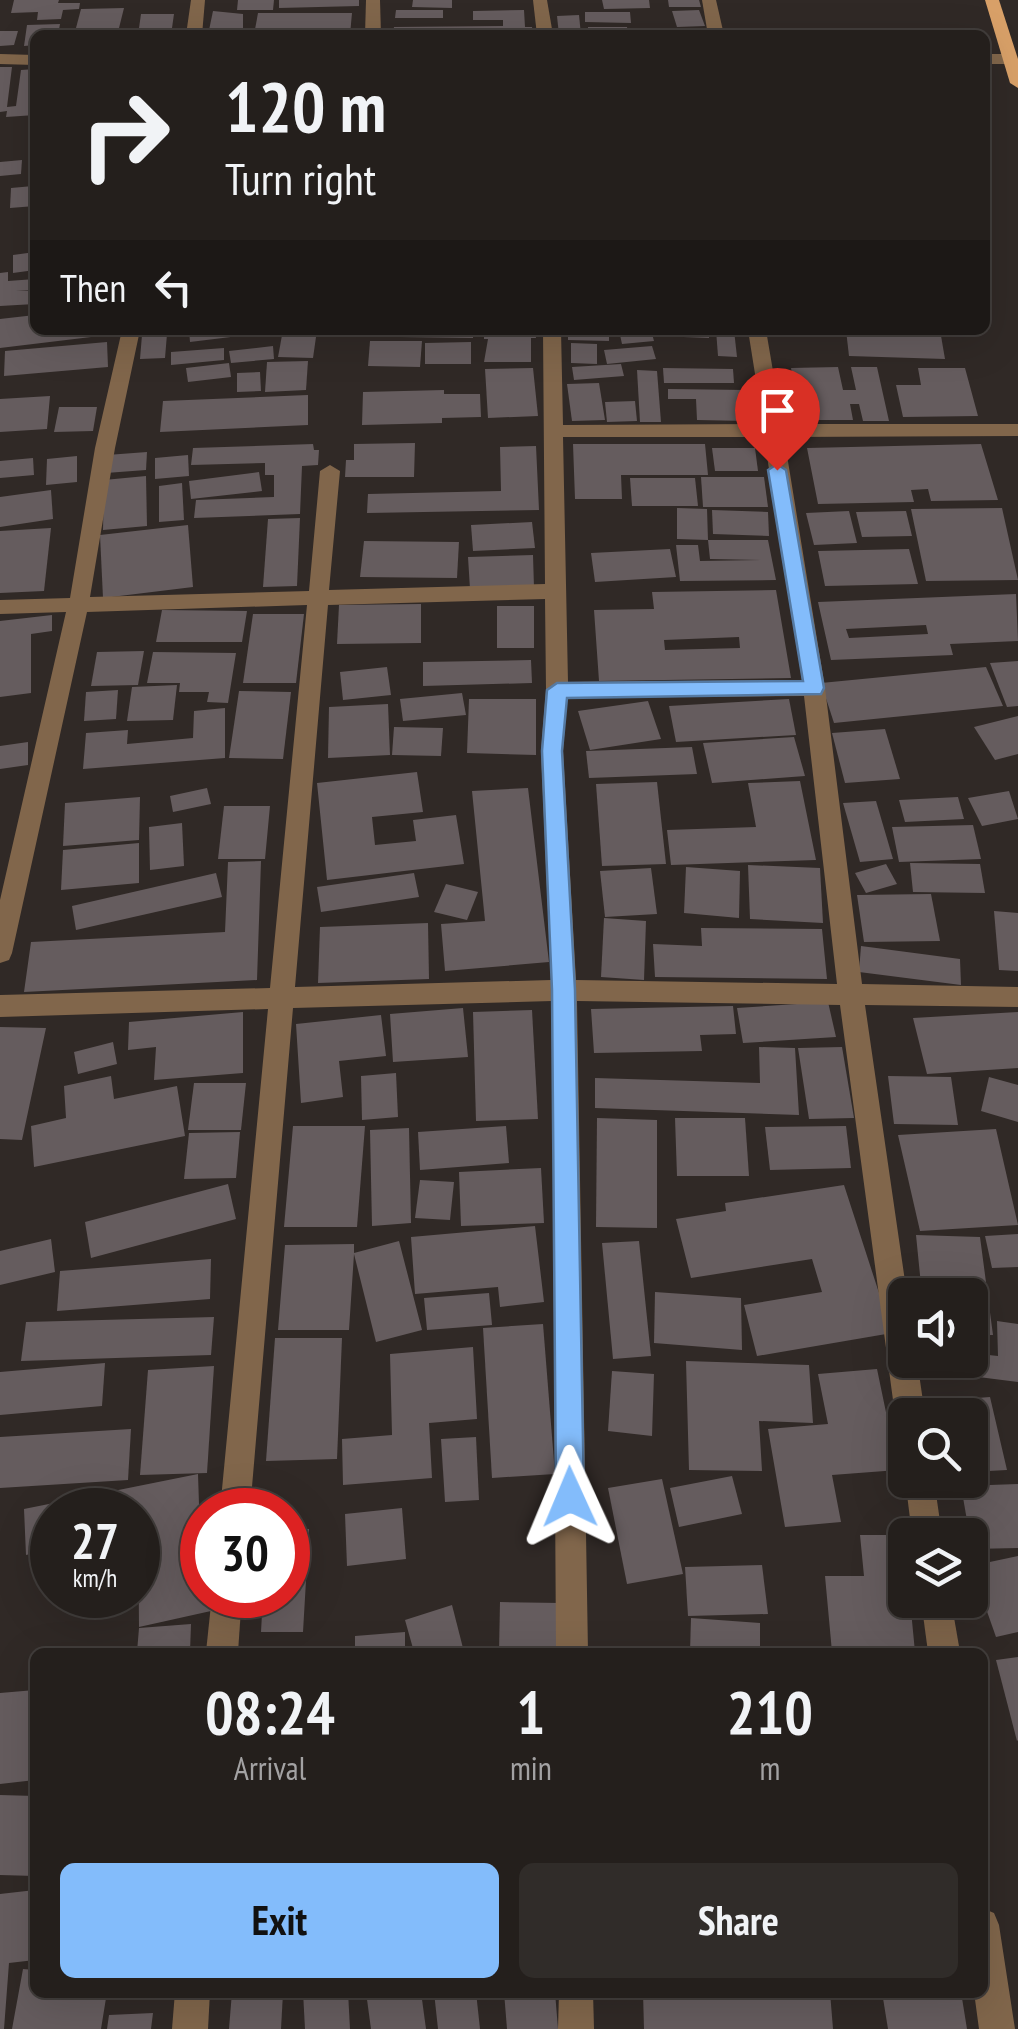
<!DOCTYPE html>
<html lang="en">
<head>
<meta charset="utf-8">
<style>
	body { margin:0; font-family:"PT Sans Narrow",sans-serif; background:#302c29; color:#f1f3f6; height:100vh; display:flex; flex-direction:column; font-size:38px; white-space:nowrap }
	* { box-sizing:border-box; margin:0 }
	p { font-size:32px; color:#a3a2a3 }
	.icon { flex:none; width:55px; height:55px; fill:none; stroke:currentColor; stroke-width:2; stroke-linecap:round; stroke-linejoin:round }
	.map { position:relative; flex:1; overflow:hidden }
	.sheet { position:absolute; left:30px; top:1648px; width:958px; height:350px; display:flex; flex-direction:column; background:#241f1c; border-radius:15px; box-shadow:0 10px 40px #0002,0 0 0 2px #413d3b }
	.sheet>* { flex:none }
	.guide { position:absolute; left:30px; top:30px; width:960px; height:305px; border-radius:15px; box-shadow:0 10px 40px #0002,0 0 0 2px #413d3b; background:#241f1c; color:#f1f3f6; overflow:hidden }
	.buttons { position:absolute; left:888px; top:1278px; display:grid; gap:20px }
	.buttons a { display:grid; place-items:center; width:100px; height:100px; border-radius:15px; background:#241f1c; box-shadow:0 10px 40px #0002,0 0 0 2px #413d3b; font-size:50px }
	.speed { position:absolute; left:30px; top:1488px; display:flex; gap:20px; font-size:50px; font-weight:700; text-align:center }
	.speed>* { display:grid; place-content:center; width:130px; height:130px; border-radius:50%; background:#241f1c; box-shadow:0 10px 40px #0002,0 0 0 2px #413d3b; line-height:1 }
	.speed small { font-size:25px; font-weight:400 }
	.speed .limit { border:15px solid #d22; background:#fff; color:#111 }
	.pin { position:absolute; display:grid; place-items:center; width:85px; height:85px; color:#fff; margin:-102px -42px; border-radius:50% 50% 50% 0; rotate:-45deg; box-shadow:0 0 10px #0007 }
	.pin .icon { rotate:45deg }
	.me { position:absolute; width:110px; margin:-55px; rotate:359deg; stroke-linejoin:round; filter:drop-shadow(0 0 8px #0008) }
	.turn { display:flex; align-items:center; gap:35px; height:210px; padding:0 30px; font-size:45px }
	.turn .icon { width:130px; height:130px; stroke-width:2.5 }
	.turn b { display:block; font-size:70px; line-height:85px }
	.then { display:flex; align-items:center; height:95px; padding:0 30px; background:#0003; gap:20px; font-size:38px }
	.eta { display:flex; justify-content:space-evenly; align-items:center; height:170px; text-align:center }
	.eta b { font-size:60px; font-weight:700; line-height:70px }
	.action { display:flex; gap:20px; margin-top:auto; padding:20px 30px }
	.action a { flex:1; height:115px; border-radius:15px; background:#83bcfb; color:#111; font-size:40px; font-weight:700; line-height:115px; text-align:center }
	.action a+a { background:#302c29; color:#f1f3f6 }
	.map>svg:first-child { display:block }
	.building { fill:#655c5e; fill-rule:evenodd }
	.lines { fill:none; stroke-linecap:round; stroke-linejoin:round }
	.minor { fill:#81664b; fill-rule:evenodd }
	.primary { fill:#d8a068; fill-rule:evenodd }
	.route { fill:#83bcfb; stroke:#557aa3; stroke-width:2.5 }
</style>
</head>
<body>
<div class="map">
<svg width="1018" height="2029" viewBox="0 0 1018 2029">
	<rect width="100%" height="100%" fill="#302926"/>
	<g class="building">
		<polygon points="14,0 59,0 58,3 80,3 79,9 63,10 61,19 37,20 38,12 11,13"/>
		<polygon points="238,0 274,0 273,10 237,10"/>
		<polygon points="279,0 359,0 359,6 279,8"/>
		<polygon points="413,0 452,0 452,8 412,7"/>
		<polygon points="602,0 649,0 650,8 604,9"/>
		<polygon points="668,0 699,0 701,7 669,7"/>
		<polygon points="124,8 119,28 76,28 81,9"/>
		<polygon points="396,10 443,10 443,18 395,18"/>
		<polygon points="524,10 525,27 532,27 533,35 393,35 394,27 503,26 503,20 473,20 473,11"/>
		<polygon points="699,10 705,26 677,27 672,11"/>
		<polygon points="213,11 243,14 243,35 208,35"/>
		<polygon points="585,12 630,12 631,23 585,22"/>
		<polygon points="258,13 352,13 350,35 254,35"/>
		<polygon points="141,14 174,14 171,35 138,35"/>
		<polygon points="579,15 581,35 559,35 557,16"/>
		<polygon points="60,24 58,35 35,35 35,45 24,46 27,25"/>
		<polygon points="588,27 627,27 628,35 588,35"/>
		<polygon points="132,30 131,35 75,35 76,31"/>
		<polygon points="0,31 18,31 14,45 0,46"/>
		<polygon points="0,67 12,67 7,107 16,106 21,70 35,69 35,115 6,117 7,111 0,112"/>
		<polygon points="22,160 21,174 0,176 0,162"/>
		<polygon points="33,186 35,206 10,208 11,188"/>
		<polygon points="35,252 35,270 13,273 13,255"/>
		<polygon points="8,272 8,281 35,279 35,290 16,291 35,291 35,304 0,306 0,273"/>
		<polygon points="35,315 35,330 116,330 116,334 0,348 0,319"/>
		<polygon points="189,330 238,330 239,336 190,342"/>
		<polygon points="283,330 317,330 313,358 278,357"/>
		<polygon points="400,330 473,330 473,338 400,337"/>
		<polygon points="484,330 535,330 536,338 531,338 531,362 484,362 488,339 484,339"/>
		<polygon points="568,330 609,330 609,341 568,340"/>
		<polygon points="626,330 651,330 654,341 622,344 620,335 627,335"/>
		<polygon points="658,330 709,330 709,338 658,336"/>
		<polygon points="716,330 734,330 737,357 718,356"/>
		<polygon points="846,330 940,330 945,359 849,356"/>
		<polygon points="167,334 165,358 140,359 142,335"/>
		<polygon points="370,341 422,341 420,367 368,366"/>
		<polygon points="107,342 108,367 4,376 5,351"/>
		<polygon points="471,342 471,364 425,364 425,343"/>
		<polygon points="571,343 597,344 597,364 571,363"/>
		<polygon points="273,346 274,359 231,363 229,351"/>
		<polygon points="652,346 656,359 607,364 604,350"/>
		<polygon points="224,348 224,360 171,365 171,352"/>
		<polygon points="308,361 306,390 265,392 267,362"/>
		<polygon points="229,363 231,377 188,382 186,368"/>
		<polygon points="621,364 624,376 574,380 572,367"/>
		<polygon points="838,367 843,390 856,390 851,367 877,367 889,421 863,421 859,404 850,404 853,420 800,420 791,368"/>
		<polygon points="533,368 538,416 488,418 485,369"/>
		<polygon points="663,368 733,369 734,383 664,383"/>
		<polygon points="918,368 965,368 978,416 903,417 896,385 921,385"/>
		<polygon points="637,370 657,371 661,422 640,422"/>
		<polygon points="260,372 261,391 237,392 237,373"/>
		<polygon points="599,383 605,420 572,421 567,384"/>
		<polygon points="668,389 746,390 748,421 697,420 696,399 668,399"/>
		<polygon points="444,390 444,394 480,394 481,417 442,418 442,423 362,425 363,392"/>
		<polygon points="308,395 308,425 160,432 163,401"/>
		<polygon points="50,396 47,429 0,432 0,399"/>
		<polygon points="635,401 637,421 607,422 605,402"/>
		<polygon points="59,407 97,407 93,431 54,432"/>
		<polygon points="415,443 414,477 345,477 346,460 354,460 354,444"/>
		<polygon points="313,444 314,450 319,450 318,465 302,466 300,514 194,518 196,500 274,497 274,475 265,475 265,463 191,465 193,448"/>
		<polygon points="573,444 705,444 708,475 621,475 622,499 575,499"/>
		<polygon points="981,444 998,500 931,501 928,489 911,490 914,502 818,504 807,448"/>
		<polygon points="536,446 539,510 367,513 368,494 501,491 500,447"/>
		<polygon points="712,448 755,448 758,471 715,471"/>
		<polygon points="147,452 146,470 106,473 107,455"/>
		<polygon points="188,455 189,476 155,479 155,458"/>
		<polygon points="77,456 77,482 46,485 47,459"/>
		<polygon points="33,458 34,475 0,478 0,461"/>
		<polygon points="259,472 262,491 191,499 189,481"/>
		<polygon points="146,476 147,526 103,530 104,480"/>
		<polygon points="701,477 764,477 768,507 703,507"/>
		<polygon points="630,478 695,478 698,506 632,506"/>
		<polygon points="182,483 184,520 159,522 159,486"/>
		<polygon points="51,490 53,519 0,527 0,497"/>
		<polygon points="677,508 707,509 708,540 677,539"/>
		<polygon points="1002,508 1018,580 926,581 911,509"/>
		<polygon points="712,510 768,512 769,536 713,534"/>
		<polygon points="849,511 857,543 814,545 806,513"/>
		<polygon points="906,511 912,536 862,537 856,512"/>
		<polygon points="300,518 297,586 263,587 268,519"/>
		<polygon points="532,522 535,548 473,551 471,525"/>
		<polygon points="188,525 193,587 103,598 100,535"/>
		<polygon points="51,528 44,591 0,593 0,531"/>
		<polygon points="708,540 768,540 776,580 680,581 676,545 698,545 700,561 761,560 710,559"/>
		<polygon points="364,541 459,542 457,578 360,577"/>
		<polygon points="670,549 676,577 595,582 591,553"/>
		<polygon points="909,549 918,584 825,586 818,551"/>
		<polygon points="533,555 534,588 470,589 468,557"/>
		<path d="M776 590 791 678 599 681 594 610 654 609 652 592ZM739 637 740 648 665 650 664 640Z"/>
		<path d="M1016 594 1018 641 950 644 953 655 831 660 818 602ZM926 625 928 634 849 638 846 629Z"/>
		<polygon points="421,604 421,643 337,644 339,605"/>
		<rect x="497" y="606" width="37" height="42"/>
		<polygon points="162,610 247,611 242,642 156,642"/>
		<polygon points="253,614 304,614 296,683 243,683"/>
		<polygon points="52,615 52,631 31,634 31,693 0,697 0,621"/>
		<polygon points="144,651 138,685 91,686 97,652"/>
		<polygon points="153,652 236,653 228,703 207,702 209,692 179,692 180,683 147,683"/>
		<polygon points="531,660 532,683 423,686 423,662"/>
		<polygon points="1018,661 1018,706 1007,707 990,663"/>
		<polygon points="387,667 391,695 343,700 340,672"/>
		<polygon points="986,667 1003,706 834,723 821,683"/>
		<polygon points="177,685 173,720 127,721 132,687"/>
		<polygon points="118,690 116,719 84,721 86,692"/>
		<polygon points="239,691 291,692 283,759 229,758"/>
		<polygon points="462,693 466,715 403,721 400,699"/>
		<polygon points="469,699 536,699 536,755 467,753"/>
		<polygon points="789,699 796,735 676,742 669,706"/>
		<polygon points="648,701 661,739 590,750 578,711"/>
		<polygon points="388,704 390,755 328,758 329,707"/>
		<polygon points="225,708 225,758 83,769 86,733 128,730 127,744 193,738 194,711"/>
		<polygon points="1018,716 1018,754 995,760 974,727"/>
		<polygon points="394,727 443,728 441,756 392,755"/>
		<polygon points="885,729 900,779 845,783 832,733"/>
		<polygon points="794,737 805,776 712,783 703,743"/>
		<polygon points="28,742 28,765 0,769 0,746"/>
		<polygon points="692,747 697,774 589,778 586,751"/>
		<polygon points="417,772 423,812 372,817 375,845 416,841 413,820 456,815 464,864 327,880 317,783"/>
		<polygon points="800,781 816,860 671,865 667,830 756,827 748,783"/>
		<polygon points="657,782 666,864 602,866 596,784"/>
		<polygon points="207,788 211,804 173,812 170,796"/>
		<polygon points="528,788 549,962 445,971 441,924 485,921 472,791"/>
		<polygon points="1009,791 1018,819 982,826 968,798"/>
		<polygon points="140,797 139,840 63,846 65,803"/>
		<polygon points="958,797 964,819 905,822 899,800"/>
		<polygon points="876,801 893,859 860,862 843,803"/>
		<polygon points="224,806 270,806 265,859 218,859"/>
		<polygon points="182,823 184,866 150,870 149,827"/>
		<polygon points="973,825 981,859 899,862 892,827"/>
		<polygon points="139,843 139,883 61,890 63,850"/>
		<polygon points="261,861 257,980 24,992 31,942 225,932 228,862"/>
		<polygon points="910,863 980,864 985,893 913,892"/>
		<polygon points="886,864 897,884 866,893 855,873"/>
		<polygon points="748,865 820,868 823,923 750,919"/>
		<polygon points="686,867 740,871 739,918 684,913"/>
		<polygon points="651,868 657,914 605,917 600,871"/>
		<polygon points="216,873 222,897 76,930 72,906"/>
		<polygon points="414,873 419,897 321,912 317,887"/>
		<polygon points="446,884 478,892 467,920 434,912"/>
		<polygon points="931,894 940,941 864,942 857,895"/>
		<polygon points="994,911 1018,913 1018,971 999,970"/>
		<polygon points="604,918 646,921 644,980 601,977"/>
		<polygon points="428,923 429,979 318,983 320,927"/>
		<polygon points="701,928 822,929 827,979 655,977 653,944 702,946"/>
		<polygon points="861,946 960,959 961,985 859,972"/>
		<polygon points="828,1002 836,1037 743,1043 737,1008"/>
		<polygon points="733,1006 736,1034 700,1035 702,1051 594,1053 591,1009"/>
		<polygon points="463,1008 468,1057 393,1062 390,1014"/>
		<polygon points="532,1010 538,1119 476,1121 473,1012"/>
		<polygon points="243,1012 243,1073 154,1080 156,1047 128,1050 129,1022"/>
		<polygon points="1018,1012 1018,1068 927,1074 913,1018"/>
		<polygon points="381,1015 386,1056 339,1061 343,1097 301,1103 296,1024"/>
		<polygon points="0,1027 46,1028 22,1140 0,1139"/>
		<polygon points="113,1042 117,1064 78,1074 74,1052"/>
		<polygon points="759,1047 795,1048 799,1115 595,1108 595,1078 760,1083"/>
		<polygon points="842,1047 854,1118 809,1119 798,1048"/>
		<polygon points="396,1073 398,1117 362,1120 361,1076"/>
		<polygon points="111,1076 114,1099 177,1086 185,1136 34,1167 31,1126 66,1118 64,1086"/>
		<polygon points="888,1076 951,1077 958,1125 894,1124"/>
		<polygon points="989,1077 1018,1085 1018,1122 981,1111"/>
		<polygon points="194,1083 246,1083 241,1130 188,1130"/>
		<polygon points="597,1118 657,1120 657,1228 596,1227"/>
		<polygon points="675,1118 745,1118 749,1176 677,1176"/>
		<polygon points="293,1126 365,1126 357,1227 284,1227"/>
		<polygon points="506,1126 509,1163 420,1170 418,1132"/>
		<polygon points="846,1126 851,1168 770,1170 765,1127"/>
		<polygon points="409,1128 411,1223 372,1226 370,1130"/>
		<polygon points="996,1129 1018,1225 920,1231 898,1135"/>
		<polygon points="240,1132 236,1178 184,1179 189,1133"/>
		<polygon points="541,1168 544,1223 461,1226 459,1172"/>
		<polygon points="420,1180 454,1182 450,1220 415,1218"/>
		<polygon points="228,1184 236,1219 91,1258 85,1222"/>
		<polygon points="844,1185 892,1333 757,1356 744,1305 822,1292 812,1259 691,1278 676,1219 726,1211 725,1203"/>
		<polygon points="535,1226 544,1302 500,1307 498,1287 415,1294 411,1237"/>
		<polygon points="1018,1234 1018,1267 992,1268 985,1236"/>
		<polygon points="916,1235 980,1237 993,1335 970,1335 970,1295 922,1295"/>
		<polygon points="51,1239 55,1272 0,1285 0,1251"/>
		<polygon points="399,1241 422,1330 376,1342 354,1254 349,1330 278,1330 285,1245 354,1244 354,1253"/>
		<polygon points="639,1241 651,1356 613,1359 602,1243"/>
		<polygon points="211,1259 210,1299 57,1311 60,1271"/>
		<polygon points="655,1292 741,1298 742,1350 654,1343"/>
		<polygon points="489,1293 492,1325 427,1330 424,1298"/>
		<polygon points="214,1317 211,1355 21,1361 26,1322"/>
		<polygon points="997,1321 1018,1324 1018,1382 931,1371 931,1360 970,1360 970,1353 998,1356"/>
		<polygon points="543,1324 555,1474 492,1478 483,1328"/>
		<polygon points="275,1338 342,1338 337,1459 266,1461"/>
		<polygon points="473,1347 477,1419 429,1423 432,1478 343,1485 342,1439 392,1435 390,1354"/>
		<polygon points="686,1361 809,1365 813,1423 759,1421 762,1471 689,1470"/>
		<polygon points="105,1363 102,1406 0,1415 0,1372"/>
		<polygon points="214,1366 207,1473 140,1475 148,1370"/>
		<polygon points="877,1369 898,1470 832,1475 841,1522 785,1527 768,1429 828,1424 818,1374"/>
		<polygon points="612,1371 654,1374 652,1436 608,1431"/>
		<polygon points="990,1397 1007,1470 970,1472 970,1415 941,1415 938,1401"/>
		<polygon points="131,1429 128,1480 0,1488 0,1437"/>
		<polygon points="476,1437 479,1500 445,1502 441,1439"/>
		<polygon points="198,1474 202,1595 210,1595 211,1611 139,1627 138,1510 52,1510 52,1549 26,1555 24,1509"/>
		<polygon points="732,1476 742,1514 679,1527 670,1488"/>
		<polygon points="662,1479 683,1574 627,1584 608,1488"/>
		<polygon points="1018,1484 1018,1548 972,1549 961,1486"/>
		<polygon points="402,1508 406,1559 347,1566 345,1514"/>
		<polygon points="288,1529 309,1529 303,1632 261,1632 263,1595 288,1595"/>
		<polygon points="860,1535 902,1535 905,1600 910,1600 915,1652 832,1652 825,1576 864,1576"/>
		<polygon points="1018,1556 1018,1632 996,1637 971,1566"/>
		<polygon points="762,1565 768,1614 688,1616 685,1567"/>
		<polygon points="500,1602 561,1603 560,1652 499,1652"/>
		<polygon points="452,1605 464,1652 414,1652 405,1620"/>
		<polygon points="691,1618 760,1623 760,1652 690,1652"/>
		<polygon points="191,1624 190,1652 137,1652 139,1628"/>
		<polygon points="405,1632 405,1652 355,1652 355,1636"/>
		<polygon points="1018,1657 1018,1740 1017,1741 996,1660"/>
		<polygon points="35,1690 35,1780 0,1784 0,1693"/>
		<polygon points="0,1795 35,1796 35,1876 0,1875"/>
		<polygon points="35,1890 35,1960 9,1963 4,2029 0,2029 0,1894"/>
		<polygon points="23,1969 35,1970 35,1992 107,1992 101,2029 12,2029"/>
		<polygon points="232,1992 283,1993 281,2029 229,2029"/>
		<polygon points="303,1992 348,1992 350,2029 305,2029"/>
		<polygon points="366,1992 421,1992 426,2029 371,2029"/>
		<polygon points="434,1992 476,1992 480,2029 438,2029"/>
		<polygon points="504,1992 555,1992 558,2029 507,2029"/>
		<polygon points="643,1992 830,1992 833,2029 644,2029"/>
		<polygon points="882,1992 961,1992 967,2029 888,2029"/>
		<polygon points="153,2013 151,2029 107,2029 109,2015"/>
	</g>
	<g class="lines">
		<g class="minor">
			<polygon points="191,0 205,0 202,35 186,35"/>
			<polygon points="366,0 380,0 381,35 365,35"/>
			<polygon points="533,0 547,0 553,35 537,35"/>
			<polygon points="702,0 716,0 724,35 708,35"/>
			<polygon points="0,54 35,55 35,65 0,64"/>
			<polygon points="985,54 1009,54 1017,59 1009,64 985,64"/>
			<path d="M122 330H140L115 448 90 597 309 591 320 471 330 465 340 471 329 590 545 584 543 330H561L563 425 763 424 748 330H766L782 424H1018V436L784 437 825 688 862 984 1018 987V1007L865 1005 907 1295 905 1360H917L925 1415H905V1427L895 1415 840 1005 577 1001 588 1652H556L552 1001 293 1008 250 1510H220L268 1009 0 1017V995L270 988 307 605 87 612 12 953 9 960 0 963V900L66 612 0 614V600L70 598 95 448ZM563 437H764L802 680 568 682ZM545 599 546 690 541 751 551 980 295 987 328 605ZM804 696 837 984 576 980 563 751 567 698Z"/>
			<polygon points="905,1478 934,1480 942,1535 912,1535"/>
			<polygon points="212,1595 242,1595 238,1652 206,1652"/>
			<polygon points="921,1600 951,1600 960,1652 928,1652"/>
			<polygon points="982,1908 994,1913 999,1925 1015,2029 979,2029 974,1992 982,1992"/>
			<polygon points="175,1992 210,1992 208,2029 172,2029"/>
			<polygon points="559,1992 593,1992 594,2029 558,2029"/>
		</g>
		<polygon class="primary" points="985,0 999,0 1018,59 1018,88 1010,83"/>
	</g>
	<polygon class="route" points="777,464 786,470 824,688 821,694 567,698 562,751 575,990 584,1497 580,1506 570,1510 560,1506 556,1497 552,990 542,751 547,690 557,683 803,681 768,470"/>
</svg>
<div class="buttons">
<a><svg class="icon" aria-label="sound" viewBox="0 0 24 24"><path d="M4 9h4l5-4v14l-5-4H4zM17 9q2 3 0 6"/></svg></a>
<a><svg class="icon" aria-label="search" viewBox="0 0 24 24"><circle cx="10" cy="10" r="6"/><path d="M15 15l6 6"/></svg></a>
<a><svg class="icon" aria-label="layers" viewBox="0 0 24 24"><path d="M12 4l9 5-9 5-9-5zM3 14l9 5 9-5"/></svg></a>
</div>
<div class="speed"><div>27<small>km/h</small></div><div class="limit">30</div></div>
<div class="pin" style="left:777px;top:470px;background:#d93025"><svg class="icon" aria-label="arrive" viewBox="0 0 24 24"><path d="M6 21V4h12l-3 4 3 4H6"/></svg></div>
<svg class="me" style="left:570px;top:1497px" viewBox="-20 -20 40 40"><path d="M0-17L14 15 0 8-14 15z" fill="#83bcfb" stroke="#fff" stroke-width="4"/></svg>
<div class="guide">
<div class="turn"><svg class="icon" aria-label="right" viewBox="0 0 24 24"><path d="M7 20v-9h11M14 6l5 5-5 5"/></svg><div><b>120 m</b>Turn right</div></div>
<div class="then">Then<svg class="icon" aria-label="left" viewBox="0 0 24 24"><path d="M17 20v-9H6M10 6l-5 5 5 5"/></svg></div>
</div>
<section class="sheet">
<div class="eta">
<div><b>08:24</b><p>Arrival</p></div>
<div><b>1</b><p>min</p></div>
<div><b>210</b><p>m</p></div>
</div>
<div class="action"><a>Exit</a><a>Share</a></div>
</section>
</div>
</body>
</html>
